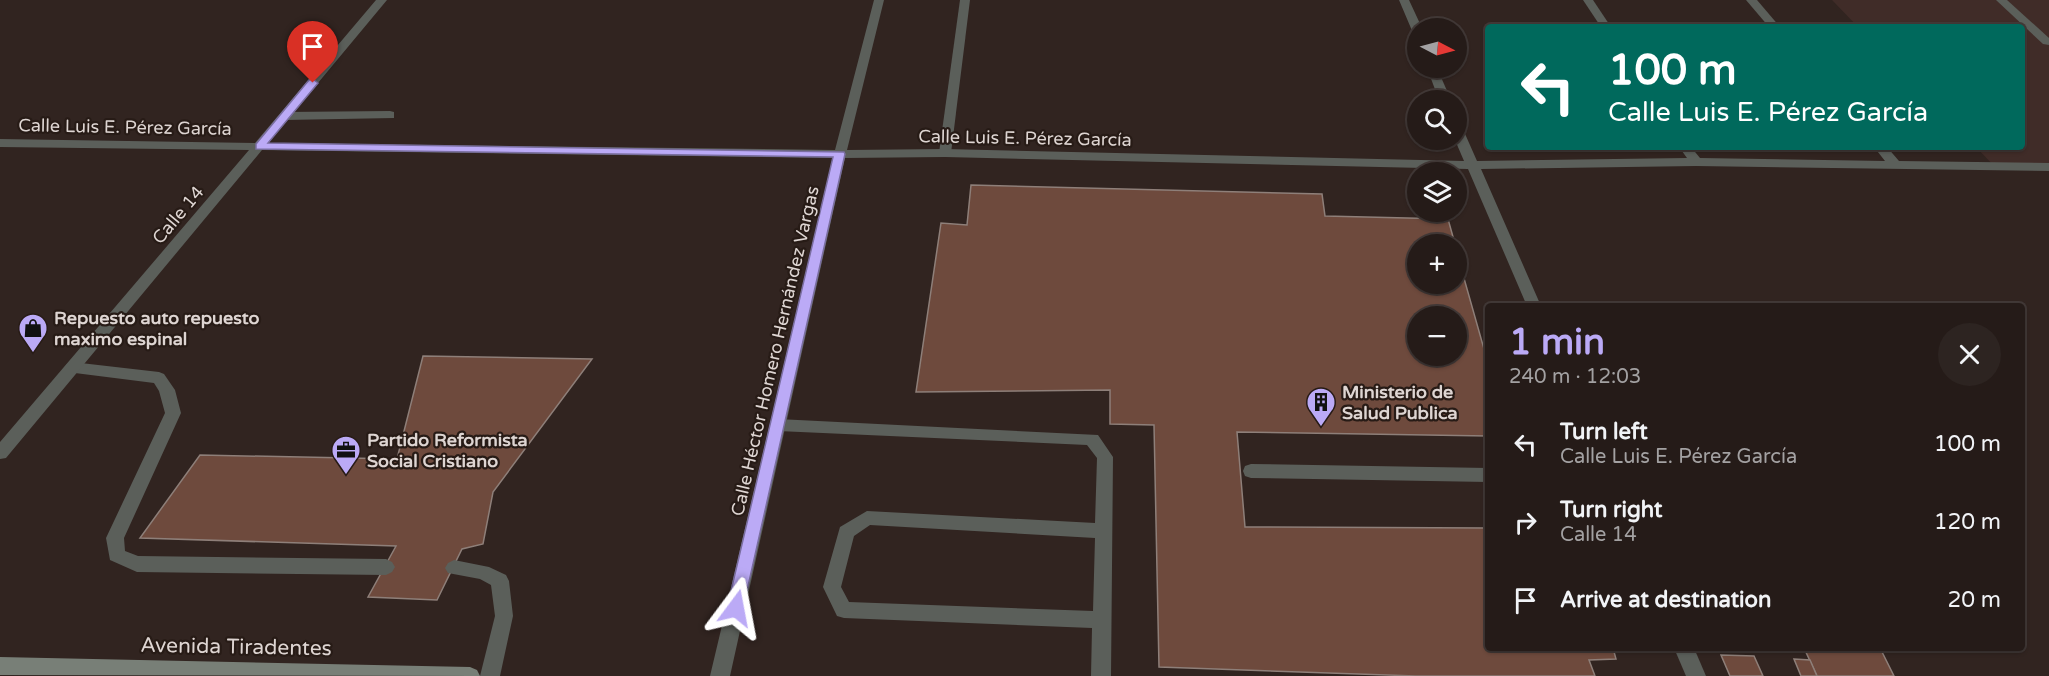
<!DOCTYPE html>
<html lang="en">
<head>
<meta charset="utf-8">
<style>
	body { margin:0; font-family:"Varela Round",sans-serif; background:#2d2421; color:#f1f3f6; height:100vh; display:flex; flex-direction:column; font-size:22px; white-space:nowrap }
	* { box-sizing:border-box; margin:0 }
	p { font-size:20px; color:#a3a1a2 }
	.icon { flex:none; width:33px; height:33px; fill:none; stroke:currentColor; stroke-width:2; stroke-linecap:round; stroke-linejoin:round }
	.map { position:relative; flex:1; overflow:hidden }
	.details { position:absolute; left:1485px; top:303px; width:540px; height:348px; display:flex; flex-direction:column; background:#251b18; border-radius:6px; box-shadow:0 2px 4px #0004,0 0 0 2px #423937 }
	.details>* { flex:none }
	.guide { position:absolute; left:1485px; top:24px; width:540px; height:126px; border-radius:6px; box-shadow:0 2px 4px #0004,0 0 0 2px #423937; background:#00695c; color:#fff; overflow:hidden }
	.needle { width:39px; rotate:96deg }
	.buttons { position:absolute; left:1407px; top:18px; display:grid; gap:12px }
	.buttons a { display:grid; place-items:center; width:60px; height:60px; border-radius:50%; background:#251b18; box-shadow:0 2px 4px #0004,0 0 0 2px #423937; font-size:30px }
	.pin { position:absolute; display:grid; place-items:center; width:51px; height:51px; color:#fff; margin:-62px -26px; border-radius:50% 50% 50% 0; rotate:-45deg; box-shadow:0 0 6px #0007 }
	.pin .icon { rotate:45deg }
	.me { position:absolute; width:66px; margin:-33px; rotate:13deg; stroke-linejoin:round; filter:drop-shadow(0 0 4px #0008) }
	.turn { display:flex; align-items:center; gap:21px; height:126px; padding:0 24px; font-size:27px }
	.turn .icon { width:78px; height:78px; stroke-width:2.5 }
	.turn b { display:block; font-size:42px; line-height:51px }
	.round { display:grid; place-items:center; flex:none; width:63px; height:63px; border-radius:32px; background:#2d2421 }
	.summary { display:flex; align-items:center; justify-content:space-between; height:102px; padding:0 24px }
	h1 { font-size:36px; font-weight:700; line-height:45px; color:#bbaaf6 }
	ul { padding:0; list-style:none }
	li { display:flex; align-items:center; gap:18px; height:78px; padding:0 24px }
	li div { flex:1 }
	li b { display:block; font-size:22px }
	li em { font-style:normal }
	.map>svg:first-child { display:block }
	.education { fill:#402c28 }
	.building { fill:#6e4a3d; stroke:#8e7f79; stroke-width:1.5; fill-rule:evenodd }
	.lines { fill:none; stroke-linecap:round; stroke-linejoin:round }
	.lane { fill:#5b5f5a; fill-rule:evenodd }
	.street { fill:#5b5f5a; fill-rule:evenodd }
	.secondary { fill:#787f77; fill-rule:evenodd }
	.route { fill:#bbaaf6; stroke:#7a6ea0; stroke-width:1.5 }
	.labels { text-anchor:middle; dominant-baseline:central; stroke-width:4.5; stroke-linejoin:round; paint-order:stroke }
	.street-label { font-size:18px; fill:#ded5d2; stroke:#271b16 }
	.poi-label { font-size:18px; font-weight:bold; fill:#ded5d2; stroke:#271b16; text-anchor:start }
	.near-street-label { font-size:21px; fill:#ded5d2; stroke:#271b16 }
</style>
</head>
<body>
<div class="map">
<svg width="2049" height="676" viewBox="0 0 2049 676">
	<rect width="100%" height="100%" fill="#312420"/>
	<polygon class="education" points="1832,0 2049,0 2049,166 1994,166 1976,147 2022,147 2022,27 1858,27"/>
	<g class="building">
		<path d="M971 185 1322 194 1325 216 1448 219 1455 244H1418V284H1456V250L1488 363V436L1237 432 1245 527 1488 528V648H1613L1616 659 1589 660 1595 676H1416L1159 667 1154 425 1110 424V390L916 392 941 223 967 225ZM1418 316H1456V356H1418Z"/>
		<polygon points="423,356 592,359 493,492 483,544 462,549 437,600 368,597 396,546 140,538 200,455 397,459"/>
		<polygon points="1804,648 1880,648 1894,676 1817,676"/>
		<polygon points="1721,655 1754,656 1763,676 1730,676"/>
		<polygon points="1794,659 1810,660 1817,676 1801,676"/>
	</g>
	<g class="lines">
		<g class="lane">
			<polygon points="960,0 970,0 951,153 945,157 939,153"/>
			<polygon points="1996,0 2007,0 2049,38 2049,45 2043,44"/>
			<polygon points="390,111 394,112 394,118 285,120 279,116 285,112"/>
			<polygon points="72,362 159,372 164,374 175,390 181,413 124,538 125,551 138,556 386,559 392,562 395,567 392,572 386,575 137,572 110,560 106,538 165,413 159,391 154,383 67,372 64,368 67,364"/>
			<path d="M778 419 1098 435 1113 457 1111 676H1091L1092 628 844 618 837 616 823 587 840 527 867 511 1095 523 1097 458 1087 445 778 431 772 429 770 425 772 421ZM870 525 1095 538 1093 611 849 602 841 587 854 536Z"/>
			<polygon points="1251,464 1488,468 1488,482 1251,478 1245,476 1243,471 1245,466"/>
			<polygon points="454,560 489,567 506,575 509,581 513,616 500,676 480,676 495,616 491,585 480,579 448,573 445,568 448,563"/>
		</g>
		<g class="street">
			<polygon points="376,0 387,0 268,143 835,150 874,0 884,0 847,150 945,149 1464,161 1455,140 1456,123 1462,127 1477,161 1687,158 1679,147 1691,147 1700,158 1885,161 1874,147 1887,147 1899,161 2049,163 2049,171 1696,166 1481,169 1541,306 1527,306 1468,169 945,157 845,158 730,676 710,676 833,158 262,150 6,458 0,459 0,442 249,150 0,147 0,139 255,143"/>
			<polygon points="1399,0 1409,0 1422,28 1418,28 1418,36 1413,33"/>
			<polygon points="1583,0 1593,0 1611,27 1601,27"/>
			<polygon points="1746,0 1757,0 1780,27 1769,27"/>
			<polygon points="1427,68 1437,68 1451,100 1439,100"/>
			<polygon points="1674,648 1694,648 1706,676 1686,676"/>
		</g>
		<polygon class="secondary" points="0,657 470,667 477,670 480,676 0,675"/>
	</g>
	<polygon class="route" points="313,79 318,83 268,143 844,152 845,154 742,613 736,615 730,613 727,608 833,157 256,149 256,144 309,80"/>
	<defs>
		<g id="shop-pin" transform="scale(1.5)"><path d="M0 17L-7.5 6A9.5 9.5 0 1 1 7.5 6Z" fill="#bbaaf6" stroke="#271b16"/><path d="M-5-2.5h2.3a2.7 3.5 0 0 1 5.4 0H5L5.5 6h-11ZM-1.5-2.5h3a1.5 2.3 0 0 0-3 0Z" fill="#111"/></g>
		<g id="building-pin" transform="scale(1.5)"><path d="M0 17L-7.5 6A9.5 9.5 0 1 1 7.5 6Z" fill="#bbaaf6" stroke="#271b16"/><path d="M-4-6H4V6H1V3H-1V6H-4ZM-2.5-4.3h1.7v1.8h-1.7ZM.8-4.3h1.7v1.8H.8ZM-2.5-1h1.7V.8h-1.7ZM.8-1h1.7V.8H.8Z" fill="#111"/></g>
		<g id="office-pin" transform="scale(1.5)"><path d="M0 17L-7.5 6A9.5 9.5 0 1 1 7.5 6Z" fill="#bbaaf6" stroke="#271b16"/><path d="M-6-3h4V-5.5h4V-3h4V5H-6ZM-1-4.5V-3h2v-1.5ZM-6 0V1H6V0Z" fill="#111"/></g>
	</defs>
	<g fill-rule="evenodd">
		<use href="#shop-pin" x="33" y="328"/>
		<use href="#building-pin" x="1321" y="402"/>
		<use href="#office-pin" x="346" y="450"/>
	</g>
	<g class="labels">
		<g class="street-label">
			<text transform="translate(125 127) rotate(1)">Calle Luis E. Pérez García</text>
			<text transform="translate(1025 138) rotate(1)">Calle Luis E. Pérez García</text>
			<text transform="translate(178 215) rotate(-50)">Calle 14</text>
			<text transform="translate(775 351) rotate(-77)">Calle Héctor Homero Hernández Vargas</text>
		</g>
		<g class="poi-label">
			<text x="54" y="318">Repuesto auto repuesto<tspan x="54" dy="21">maximo espinal</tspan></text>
			<text x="1342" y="392">Ministerio de<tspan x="1342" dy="21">Salud Publica</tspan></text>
			<text x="367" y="440">Partido Reformista<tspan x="367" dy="21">Social Cristiano</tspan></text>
		</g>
		<g class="near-street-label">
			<text transform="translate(236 647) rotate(1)">Avenida Tiradentes</text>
		</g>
	</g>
</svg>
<div class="buttons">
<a><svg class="needle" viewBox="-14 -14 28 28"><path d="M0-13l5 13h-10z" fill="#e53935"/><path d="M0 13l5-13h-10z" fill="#a3a1a2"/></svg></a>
<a><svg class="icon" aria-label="search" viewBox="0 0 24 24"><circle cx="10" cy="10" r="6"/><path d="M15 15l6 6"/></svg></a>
<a><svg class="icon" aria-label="layers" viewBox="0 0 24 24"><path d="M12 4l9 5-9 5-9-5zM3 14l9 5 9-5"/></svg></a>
<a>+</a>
<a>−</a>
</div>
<div class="pin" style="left:313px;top:83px;background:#d93025"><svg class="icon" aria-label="arrive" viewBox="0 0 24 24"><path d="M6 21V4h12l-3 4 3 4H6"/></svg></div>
<svg class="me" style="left:736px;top:608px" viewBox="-20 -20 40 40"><path d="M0-17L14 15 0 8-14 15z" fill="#bbaaf6" stroke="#fff" stroke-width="4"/></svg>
<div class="guide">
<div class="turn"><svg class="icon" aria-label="left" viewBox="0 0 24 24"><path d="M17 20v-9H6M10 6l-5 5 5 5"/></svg><div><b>100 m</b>Calle Luis E. Pérez García</div></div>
</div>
<section class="details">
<div class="summary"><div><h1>1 min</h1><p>240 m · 12:03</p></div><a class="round"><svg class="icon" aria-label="close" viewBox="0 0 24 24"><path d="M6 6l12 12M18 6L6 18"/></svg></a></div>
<ul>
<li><svg class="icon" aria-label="left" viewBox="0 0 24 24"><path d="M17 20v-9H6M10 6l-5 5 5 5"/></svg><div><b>Turn left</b><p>Calle Luis E. Pérez García</p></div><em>100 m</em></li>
<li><svg class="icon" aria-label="right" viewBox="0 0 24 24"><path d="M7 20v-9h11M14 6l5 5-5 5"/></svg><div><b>Turn right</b><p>Calle 14</p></div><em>120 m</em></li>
<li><svg class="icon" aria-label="arrive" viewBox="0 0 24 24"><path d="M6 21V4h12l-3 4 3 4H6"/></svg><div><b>Arrive at destination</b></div><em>20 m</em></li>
</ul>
</section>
</div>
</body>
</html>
